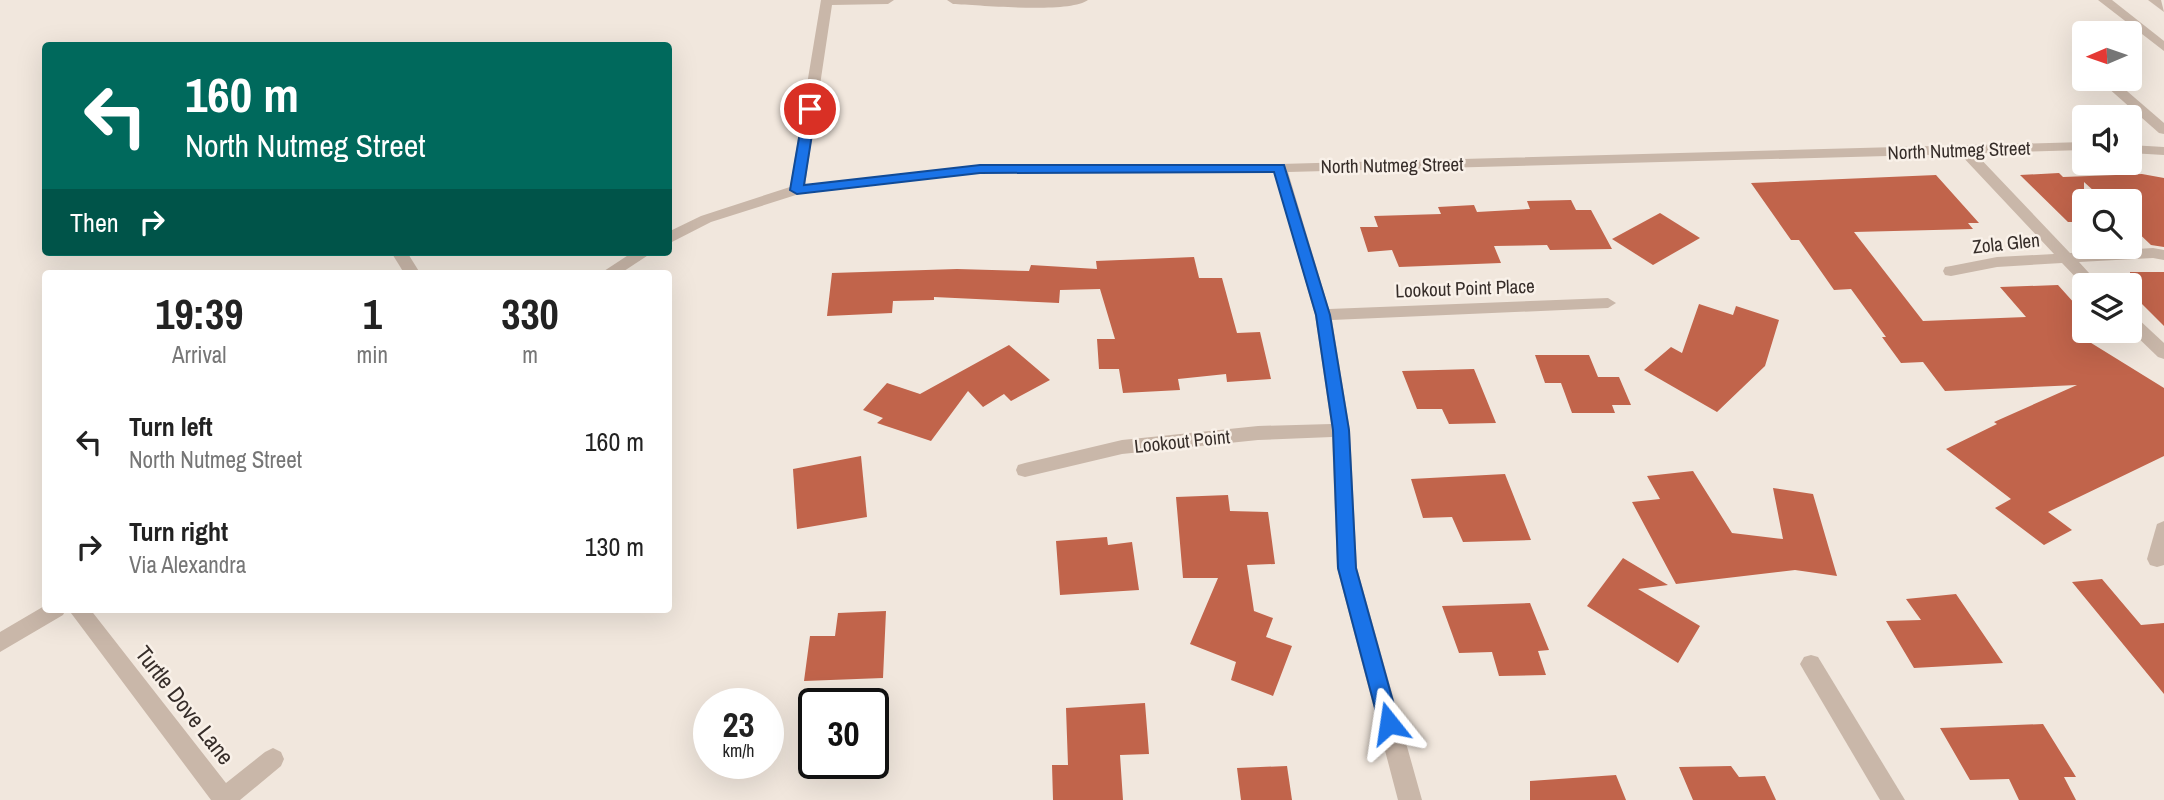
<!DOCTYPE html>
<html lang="en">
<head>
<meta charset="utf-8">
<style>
	body { margin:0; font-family:"Archivo Narrow",sans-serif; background:#f6f6f6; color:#222; height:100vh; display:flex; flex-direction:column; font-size:26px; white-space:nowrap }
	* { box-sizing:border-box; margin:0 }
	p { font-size:23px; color:#767676 }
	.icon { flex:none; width:38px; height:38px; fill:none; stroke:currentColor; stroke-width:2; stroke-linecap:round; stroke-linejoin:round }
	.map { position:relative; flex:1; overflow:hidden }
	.side { position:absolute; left:42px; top:270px; width:630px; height:343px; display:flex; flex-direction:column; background:#fff; border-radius:7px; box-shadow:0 7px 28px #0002 }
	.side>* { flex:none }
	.guide { position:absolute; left:42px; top:42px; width:630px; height:214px; border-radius:7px; box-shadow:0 7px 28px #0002; background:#00695c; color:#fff; overflow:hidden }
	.needle { width:46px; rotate:268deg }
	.buttons { position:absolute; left:2072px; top:21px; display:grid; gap:14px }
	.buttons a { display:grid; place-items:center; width:70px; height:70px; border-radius:7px; background:#fff; box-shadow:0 7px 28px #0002; font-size:35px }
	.speed { position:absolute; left:693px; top:688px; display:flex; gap:14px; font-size:35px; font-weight:700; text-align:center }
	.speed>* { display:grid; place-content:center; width:91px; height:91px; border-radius:50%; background:#fff; box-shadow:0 7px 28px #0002; line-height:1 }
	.speed small { font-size:18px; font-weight:400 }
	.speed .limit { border:4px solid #111; border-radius:10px; background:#fff; color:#111 }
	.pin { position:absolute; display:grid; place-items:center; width:60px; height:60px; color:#fff; margin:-30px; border:4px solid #fff; border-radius:50%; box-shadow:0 2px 7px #0007 }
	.me { position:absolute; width:77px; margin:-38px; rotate:345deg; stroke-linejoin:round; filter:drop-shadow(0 0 5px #0008) }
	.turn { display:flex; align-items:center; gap:24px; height:147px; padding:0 28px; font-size:32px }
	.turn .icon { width:91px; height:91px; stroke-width:2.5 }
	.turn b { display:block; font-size:49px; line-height:60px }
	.then { display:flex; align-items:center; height:66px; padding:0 28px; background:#0003; gap:14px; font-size:26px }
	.eta { display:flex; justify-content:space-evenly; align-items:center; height:119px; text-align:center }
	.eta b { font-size:42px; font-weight:700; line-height:49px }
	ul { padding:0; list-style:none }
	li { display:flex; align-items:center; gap:21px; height:105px; padding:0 28px }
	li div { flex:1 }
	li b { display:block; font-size:26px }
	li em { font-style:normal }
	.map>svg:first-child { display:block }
	.building { fill:#c1644b }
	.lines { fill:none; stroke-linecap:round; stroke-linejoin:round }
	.minor { fill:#c9b7a9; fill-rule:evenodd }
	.route { fill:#1a73e8; stroke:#114b97; stroke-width:2 }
	.labels { text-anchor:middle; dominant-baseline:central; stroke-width:5; stroke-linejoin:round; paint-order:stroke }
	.street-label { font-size:19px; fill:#362d29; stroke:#f9f1e9 }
	.near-street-label { font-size:23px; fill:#362d29; stroke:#f9f1e9 }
</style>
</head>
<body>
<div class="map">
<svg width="2164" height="800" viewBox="0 0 2164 800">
	<rect width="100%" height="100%" fill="#f1e7dd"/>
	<g class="building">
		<polygon points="2059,173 2063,177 2142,174 2164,178 2164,247 2151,245 2130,225 2130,201 2105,201 2084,182 2084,222 2068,222 2020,175"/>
		<polygon points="1936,175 1979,223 1968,223 1973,229 1854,232 1923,321 2026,317 2000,287 2058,285 2084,314 2084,333 2075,333 2164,388 2164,456 2048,512 2072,530 2044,545 1995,508 2011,499 1946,449 1997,424 1994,422 2077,385 1945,391 1923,362 1901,363 1882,337 1886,337 1851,289 1834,290 1799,240 1791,240 1751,183"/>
		<polygon points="1571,200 1576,210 1591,210 1612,249 1550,250 1547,245 1494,246 1501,263 1399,267 1392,250 1368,252 1360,227 1378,227 1374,216 1441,214 1438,207 1474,205 1477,212 1530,209 1527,201"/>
		<polygon points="1660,213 1700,238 1653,265 1612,239"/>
		<polygon points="1194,257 1199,278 1222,278 1237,333 1260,332 1271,379 1227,382 1226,374 1178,379 1180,390 1123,393 1119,369 1099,369 1097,339 1115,339 1100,289 1060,290 1059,303 934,297 934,300 893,301 892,313 827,316 832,273 957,269 1029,271 1031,265 1097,269 1096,261"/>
		<polygon points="2130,272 2164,272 2164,326 2130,292"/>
		<polygon points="1699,304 1733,315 1736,306 1779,320 1765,366 1717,412 1644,370 1671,347 1682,353"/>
		<polygon points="1009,345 1050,380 1011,401 1004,394 983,407 968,391 931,441 877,423 883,418 863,410 887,383 920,394"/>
		<polygon points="1535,355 1589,355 1598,377 1619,377 1631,405 1612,405 1615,413 1572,413 1561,383 1545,383"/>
		<polygon points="1474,369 1496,423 1449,424 1442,409 1417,409 1402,371"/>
		<polygon points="861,456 867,517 797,529 793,469"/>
		<polygon points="1693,471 1732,533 1783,539 1773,488 1813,494 1837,576 1795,570 1676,584 1632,502 1660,499 1647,476"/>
		<polygon points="1505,474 1531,540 1463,542 1452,517 1423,518 1411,479"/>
		<polygon points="1228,495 1230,511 1268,512 1275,564 1247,565 1254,611 1273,618 1266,637 1292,646 1273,696 1231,680 1236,662 1190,644 1218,578 1183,578 1176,497"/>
		<polygon points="1107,537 1108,545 1132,542 1139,590 1060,595 1056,541"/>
		<polygon points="1623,558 1668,585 1638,589 1700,626 1678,663 1587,606"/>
		<polygon points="2102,579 2141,625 2164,623 2164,694 2072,582"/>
		<polygon points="1956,594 2003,663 1914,668 1886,621 1921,620 1906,599"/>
		<polygon points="1530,603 1549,650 1538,651 1546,675 1499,676 1492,652 1459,653 1442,606"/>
		<polygon points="886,611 883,678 804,681 810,636 835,636 838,613"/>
		<polygon points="1145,703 1149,754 1120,755 1123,800 1053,800 1052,765 1068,765 1066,708"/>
		<polygon points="2043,724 2076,777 2064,777 2076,800 2019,800 2009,779 1970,780 1940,728"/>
		<polygon points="1287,766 1292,800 1241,800 1237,768"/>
		<polygon points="1731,766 1739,777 1765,776 1776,800 1693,800 1679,767"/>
		<polygon points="1616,775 1626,800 1530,800 1530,781"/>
	</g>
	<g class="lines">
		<g class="minor">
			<polygon points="821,0 894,0 888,4 832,5 805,185 980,165 1280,164 2084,142 2084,150 1975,153 2070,253 2153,248 2164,250 2164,260 2153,258 2079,262 2100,285 2084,286 2062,263 1997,267 1951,276 1945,275 1943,271 1945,267 1951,266 1997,257 2054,254 1960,154 1288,172 1329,309 1608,298 1616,303 1608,308 1332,320 1350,430 1357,568 1422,800 1398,800 1337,568 1332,437 1258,440 1122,454 1025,477 1018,475 1016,470 1018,465 1025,463 1122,440 1258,426 1331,424 1315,315 1274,172 980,173 799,194 711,222 668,244 668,232 701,216 790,187"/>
			<path d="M947 0H1088C1069 14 980 5 953 4Z"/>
			<polygon points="2098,0 2112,0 2164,41 2164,51"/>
			<polygon points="2148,0 2161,0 2164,12"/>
			<polygon points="2098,79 2113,79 2164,123 2164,134 2159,133"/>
			<polygon points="2130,145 2164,147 2164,155 2130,153"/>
			<polygon points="391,252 407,252 420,273 404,273"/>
			<polygon points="633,252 653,252 621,273 601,273"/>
			<polygon points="2130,315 2136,317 2164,343 2164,359 2158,357 2130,330"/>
			<polygon points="2164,521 2164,565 2157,567 2150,565 2147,559 2157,524"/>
			<polygon points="46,605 46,609 66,609 63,615 0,652 0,632"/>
			<polygon points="68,609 90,609 226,783 265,752 273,748 281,752 284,759 281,766 240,800 211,800"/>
			<polygon points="1811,655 1818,657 1905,800 1880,800 1804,671 1800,664 1804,657"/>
		</g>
	</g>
	<polygon class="route" points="810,106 816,109 804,185 980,165 1284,165 1330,315 1349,430 1356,568 1399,723 1396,729 1389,732 1382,729 1379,723 1338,568 1333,430 1316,315 1274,172 980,173 797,194 790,190 804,109"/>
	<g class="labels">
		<g class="street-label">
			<text transform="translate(1959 150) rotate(-2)">North Nutmeg Street</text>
			<text transform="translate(1392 165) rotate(-1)">North Nutmeg Street</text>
			<text transform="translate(2006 243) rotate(-6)">Zola Glen</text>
			<text transform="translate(1465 288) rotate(-2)">Lookout Point Place</text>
			<text transform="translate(1182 441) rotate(-6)">Lookout Point</text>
		</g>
		<g class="near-street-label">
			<text transform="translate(185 705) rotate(52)">Turtle Dove Lane</text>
		</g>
	</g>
</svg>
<div class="buttons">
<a><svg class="needle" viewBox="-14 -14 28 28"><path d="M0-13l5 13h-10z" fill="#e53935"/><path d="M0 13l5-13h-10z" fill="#767676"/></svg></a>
<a><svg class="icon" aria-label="sound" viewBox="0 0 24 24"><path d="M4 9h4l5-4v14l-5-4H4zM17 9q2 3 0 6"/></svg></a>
<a><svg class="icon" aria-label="search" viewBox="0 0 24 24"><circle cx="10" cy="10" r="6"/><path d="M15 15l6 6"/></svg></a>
<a><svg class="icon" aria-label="layers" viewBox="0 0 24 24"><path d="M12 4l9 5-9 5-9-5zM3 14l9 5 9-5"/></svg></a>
</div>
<div class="speed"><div>23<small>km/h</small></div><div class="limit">30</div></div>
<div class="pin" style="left:810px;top:109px;background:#d93025"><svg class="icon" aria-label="arrive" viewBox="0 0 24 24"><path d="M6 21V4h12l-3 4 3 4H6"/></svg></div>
<svg class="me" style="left:1389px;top:723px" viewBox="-20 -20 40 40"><path d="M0-17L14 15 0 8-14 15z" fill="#1a73e8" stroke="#fff" stroke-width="4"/></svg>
<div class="guide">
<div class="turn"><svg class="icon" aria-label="left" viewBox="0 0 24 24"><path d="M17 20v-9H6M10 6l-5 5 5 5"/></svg><div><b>160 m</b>North Nutmeg Street</div></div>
<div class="then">Then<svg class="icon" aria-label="right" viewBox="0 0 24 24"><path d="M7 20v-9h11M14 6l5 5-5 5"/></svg></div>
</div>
<section class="side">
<div class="eta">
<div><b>19:39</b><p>Arrival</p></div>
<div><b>1</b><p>min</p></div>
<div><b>330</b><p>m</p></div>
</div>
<ul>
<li><svg class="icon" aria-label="left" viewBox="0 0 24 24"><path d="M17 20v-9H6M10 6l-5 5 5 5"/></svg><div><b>Turn left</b><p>North Nutmeg Street</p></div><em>160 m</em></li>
<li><svg class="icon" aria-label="right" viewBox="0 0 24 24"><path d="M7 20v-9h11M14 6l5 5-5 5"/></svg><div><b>Turn right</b><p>Via Alexandra</p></div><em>130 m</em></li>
</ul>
</section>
</div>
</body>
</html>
